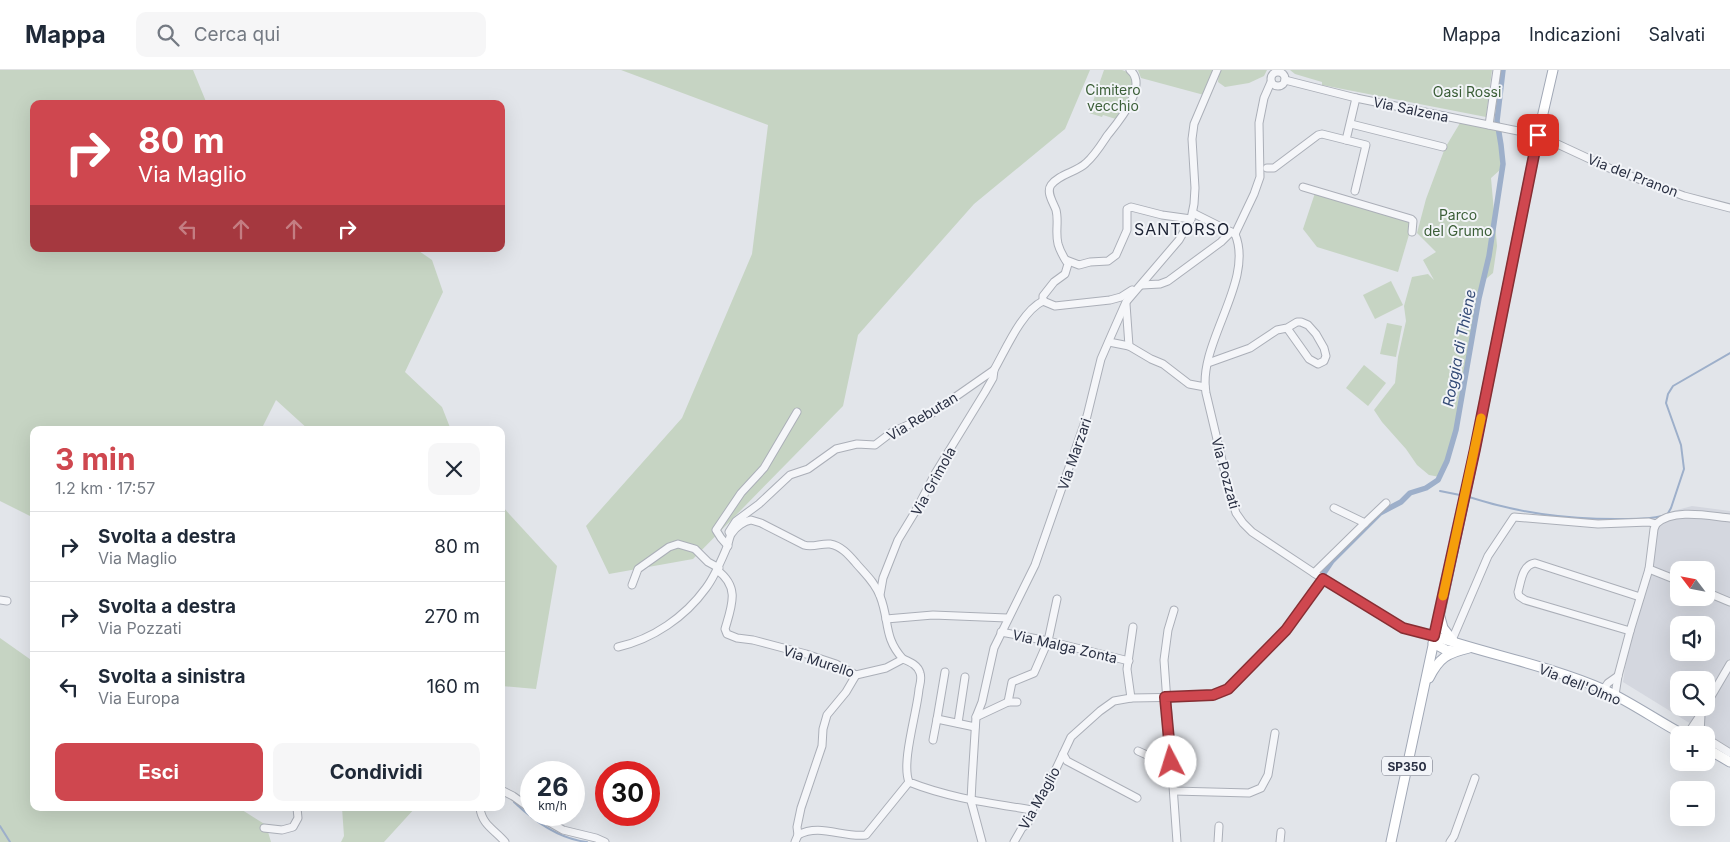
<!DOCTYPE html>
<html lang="it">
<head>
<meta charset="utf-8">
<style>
	body { margin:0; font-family:Inter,sans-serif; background:#f6f6f7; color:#1f2937; height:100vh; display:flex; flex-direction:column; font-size:19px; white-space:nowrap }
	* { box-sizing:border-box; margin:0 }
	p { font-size:16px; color:#747a83 }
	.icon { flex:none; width:28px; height:28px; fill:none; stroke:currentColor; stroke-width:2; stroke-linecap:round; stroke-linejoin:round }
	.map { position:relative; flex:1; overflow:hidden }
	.side { position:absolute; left:30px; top:356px; width:475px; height:385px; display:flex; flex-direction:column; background:#fff; border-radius:10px; box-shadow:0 5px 20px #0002 }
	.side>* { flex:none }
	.top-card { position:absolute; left:30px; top:30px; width:475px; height:152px; border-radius:10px; box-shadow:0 5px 20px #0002; background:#cf474f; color:#fff; overflow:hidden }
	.needle { width:32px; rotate:302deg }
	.controls { position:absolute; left:1670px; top:491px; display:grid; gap:10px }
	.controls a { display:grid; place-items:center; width:45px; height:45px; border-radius:10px; background:#fff; box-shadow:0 5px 20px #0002; font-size:25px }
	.speed { position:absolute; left:520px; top:691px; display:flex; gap:10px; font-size:25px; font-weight:700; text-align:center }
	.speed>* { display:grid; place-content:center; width:65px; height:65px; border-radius:50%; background:#fff; box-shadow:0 5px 20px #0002; line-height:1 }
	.speed small { font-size:12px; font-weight:400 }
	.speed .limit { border:8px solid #d22; background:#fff; color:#111 }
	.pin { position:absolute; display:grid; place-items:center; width:42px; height:42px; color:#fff; margin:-21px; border-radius:10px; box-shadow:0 2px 8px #0006 }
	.me { position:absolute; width:55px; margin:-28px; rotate:355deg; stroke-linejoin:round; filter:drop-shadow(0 0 4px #0008) }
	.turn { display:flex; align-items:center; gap:18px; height:105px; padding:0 25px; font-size:22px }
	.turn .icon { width:65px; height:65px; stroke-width:2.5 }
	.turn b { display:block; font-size:35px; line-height:42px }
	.lanes { display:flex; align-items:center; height:48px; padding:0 25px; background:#0003; justify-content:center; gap:25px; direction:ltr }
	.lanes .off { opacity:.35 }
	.round { display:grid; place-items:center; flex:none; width:52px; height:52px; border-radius:10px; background:#f6f6f7 }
	.headline { display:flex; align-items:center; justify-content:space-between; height:85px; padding:0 25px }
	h1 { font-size:30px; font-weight:700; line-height:38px; color:#cf474f }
	.button { display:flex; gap:10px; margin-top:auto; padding:10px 25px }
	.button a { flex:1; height:58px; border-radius:10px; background:#cf474f; color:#fff; font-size:20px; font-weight:700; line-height:58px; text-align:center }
	.button a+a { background:#f6f6f7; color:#1f2937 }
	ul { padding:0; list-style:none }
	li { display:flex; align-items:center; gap:15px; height:70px; padding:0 25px; border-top:1px solid #e0e1e3 }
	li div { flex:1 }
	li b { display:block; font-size:19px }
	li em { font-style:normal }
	header { display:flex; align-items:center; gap:30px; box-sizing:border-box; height:70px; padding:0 25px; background:#fff; border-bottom:1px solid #e0e1e3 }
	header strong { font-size:24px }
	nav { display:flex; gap:28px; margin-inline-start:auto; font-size:18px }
	.search { width:350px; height:45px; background:#f6f6f7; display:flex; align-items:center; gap:12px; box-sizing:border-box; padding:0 18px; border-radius:10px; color:#747a83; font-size:19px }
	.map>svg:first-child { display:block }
	.built { fill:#d4d7df; fill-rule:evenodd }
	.green { fill:#c6d4c3 }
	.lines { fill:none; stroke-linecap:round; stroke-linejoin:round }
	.stream { stroke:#9dafca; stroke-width:2 }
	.canal { stroke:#9dafca; stroke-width:5.5 }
	.minor-casing { stroke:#abafb8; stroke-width:9 }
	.major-casing { stroke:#a1a8b6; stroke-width:11 }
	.minor { stroke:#f5f6f9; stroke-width:7 }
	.major { stroke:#fff; stroke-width:9 }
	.route-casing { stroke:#872e33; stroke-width:12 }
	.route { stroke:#cf474f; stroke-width:9 }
	.slow { stroke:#f59e0b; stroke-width:9 }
	.labels { text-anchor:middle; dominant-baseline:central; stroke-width:4; stroke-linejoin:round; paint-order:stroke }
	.shield { fill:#f2f4f8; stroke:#666b79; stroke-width:1 }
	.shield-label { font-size:12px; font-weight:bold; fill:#2a3043 }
	.park-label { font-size:14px; fill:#3b5e37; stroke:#f2f4f8 }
	.street-label { font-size:14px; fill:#2a3043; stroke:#f2f4f8 }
	.water-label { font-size:15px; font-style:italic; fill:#344b77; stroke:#f2f4f8 }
	.quarter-label { font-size:16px; letter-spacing:1px; fill:#1c2233; stroke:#f2f4f8 }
</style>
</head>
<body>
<header>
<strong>Mappa</strong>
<div class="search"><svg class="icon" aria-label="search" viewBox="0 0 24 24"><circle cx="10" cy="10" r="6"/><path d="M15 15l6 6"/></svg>Cerca qui</div>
<nav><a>Mappa</a><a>Indicazioni</a><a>Salvati</a></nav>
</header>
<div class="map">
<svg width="1730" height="772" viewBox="0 0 1730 772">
	<rect width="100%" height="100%" fill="#e2e5ea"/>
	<path class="built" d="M1692 436 1730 441V678L1623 612 1632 549 1662 444ZM1679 500H1706V528H1679ZM1679 555H1706V582H1679ZM1679 610H1706V638H1679Z"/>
	<g class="green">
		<polygon points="0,0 193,0 207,34 34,34 34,179 416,179 432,190 443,222 405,302 442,337 451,360 359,360 350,356 327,360 309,360 276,330 261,360 34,360 34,448 0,431"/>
		<polygon points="621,0 1090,0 1065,59 974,134 858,265 843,336 693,489 609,504 586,456 682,348 752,184 768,55"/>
		<polygon points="1104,0 1122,0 1133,4 1133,26 1119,50 1103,45 1102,47 1089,43"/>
		<polygon points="1138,0 1217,0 1204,25 1141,8"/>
		<polygon points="1219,0 1267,0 1264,6 1249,13 1225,17 1218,12"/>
		<polygon points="1290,0 1492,0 1486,47 1322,15 1322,12 1295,4"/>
		<polygon points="1460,53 1502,62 1500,81 1501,99 1491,108 1497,176 1493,203 1481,213 1465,296 1468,301 1458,335 1458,349 1450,380 1440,407 1429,405 1417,395 1406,379 1382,352 1374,340 1395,313 1398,287 1406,251 1404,236 1412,207 1428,204 1434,210 1423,190 1436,182 1417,163 1426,129 1445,78"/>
		<polygon points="1315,123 1413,151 1398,202 1317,177 1303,159"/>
		<polygon points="1391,211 1403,235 1375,249 1363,225"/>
		<polygon points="1387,253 1402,256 1396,287 1380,284"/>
		<polygon points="1364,295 1386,313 1368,336 1346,318"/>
		<polygon points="501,435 557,496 536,619 501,616"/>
		<polygon points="0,568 34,592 34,738 239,738 266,755 271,772 0,772"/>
		<polygon points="342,738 415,738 384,772 341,772 344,766"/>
	</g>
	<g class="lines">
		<g class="stream">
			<polyline points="1440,421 1460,425"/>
			<path d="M1469 427C1519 443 1564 449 1616 449 1631 449 1648 450 1662 446"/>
			<polyline points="1667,445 1671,438 1684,399 1681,375 1666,333 1668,324 1673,316 1730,283"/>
			<path d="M514 732C534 751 559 769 587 772"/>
			<polyline points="0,756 10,772"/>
		</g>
		<polyline class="canal" points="1324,503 1332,491 1380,443 1401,432 1410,423 1426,418 1438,410 1447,391 1456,360 1479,228 1489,186 1503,94 1501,75 1497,51 1503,0"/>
		<g class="minor-casing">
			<g id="minor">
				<circle cx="1278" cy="9" r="7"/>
				<polyline points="1285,10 1356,28 1538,65 1609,98 1684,126 1730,138"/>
				<polyline points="1351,54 1443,77"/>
				<polyline points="1489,55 1497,0"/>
				<polyline points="1267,98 1274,98 1318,65 1322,64 1346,70"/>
				<polyline points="1303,117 1411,149 1413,151 1412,162"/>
				<polyline points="1355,121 1366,75 1346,70 1356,28"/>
				<polyline points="1193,143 1235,164"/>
				<path d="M1235 164C1255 211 1197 274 1206 323L1230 424 1236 443 1243 453 1252 462 1323 509 1403 558 1434 566"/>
				<polyline points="1235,164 1254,124 1260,107 1259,53 1264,28 1271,12"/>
				<polyline points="1066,190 1079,195 1090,192 1108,191 1116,185 1127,160 1127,139 1131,137 1162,145 1191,149"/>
				<polyline points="1142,215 1160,214 1168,211 1221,172 1231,162"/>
				<path d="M1043 231V226L1054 212 1065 204 1068 194C1064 188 1060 181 1058 174 1055 162 1059 151 1056 140 1053 132 1046 122 1051 115 1059 104 1077 102 1086 93 1095 85 1101 75 1107 66 1118 52 1149 16 1130 0"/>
				<polyline points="1126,234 1129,276"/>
				<polyline points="1109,272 1129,276 1151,289 1163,294 1189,314 1205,317"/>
				<polyline points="1208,293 1250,278 1277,260 1287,258 1297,252 1301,252 1308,255 1316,264 1324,278 1326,286 1324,291 1318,294 1309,289 1287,258"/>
				<polyline points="1365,453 1386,433"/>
				<polyline points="730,464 729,462 736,451 759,434 790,405 808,399 836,379 857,374 875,375 892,362 928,346 994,300"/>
				<polyline points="728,476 721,468 716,460 741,423 764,398 797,342"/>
				<polyline points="1649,499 1679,511"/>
				<path d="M717 500C740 517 732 535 725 559L727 564 737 568 753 570 806 584 836 594 856 605 886 598 903 589C910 592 918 595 920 603 922 608 920 614 919 619 917 643 901 692 909 712 949 728 990 733 1032 740"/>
				<polyline points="1314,503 1365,453 1334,438"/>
				<polyline points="632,515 638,499 669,477 678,474 695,479 708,492 719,498"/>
				<polyline points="1706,522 1730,532"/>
				<path d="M880 525 883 508 898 470 915 442 936 402 985 322 993 308 994 300C1006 279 1022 241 1043 231L1055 236 1110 230 1121 227 1132 220"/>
				<polyline points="0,530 7,531"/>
				<polyline points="1174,540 1168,560 1164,590 1177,772"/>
				<polyline points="886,549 933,545 1007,548"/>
				<path d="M1630 561 1525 530 1519 526 1518 522C1521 512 1522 495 1535 493L1640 527"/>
				<polyline points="1001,562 1048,571 1129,591"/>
				<path d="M1452 570 1488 486 1514 447 1598 454 1649 452 1656 454C1673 438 1709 446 1730 448"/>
				<path d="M618 577C653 569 685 547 706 518 715 506 721 491 727 477 729 473 729 466 732 463 736 457 744 451 751 450L761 453 804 475C813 478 821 473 830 474 841 476 848 484 855 492 864 503 875 512 880 526 890 551 883 567 903 589"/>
				<polyline points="945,602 937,649 975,657"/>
				<polyline points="1603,620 1608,613 1618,606"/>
				<polyline points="1615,625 1618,606 1630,561 1649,499 1654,459 1656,454"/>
				<polyline points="1131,628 1127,599 1133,557"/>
				<polyline points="1008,632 1012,612 1034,603 1048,571 1057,529"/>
				<polyline points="1706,635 1730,594"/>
				<polyline points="976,647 1008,632 1017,632"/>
				<polyline points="958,653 965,607"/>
				<polyline points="1687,665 1705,638"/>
				<polyline points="1700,665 1701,644"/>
				<polyline points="1706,668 1730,683"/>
				<polyline points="933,670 937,649"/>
				<polyline points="1138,681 1160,691 1171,692"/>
				<polyline points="1063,684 1067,691 1137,728"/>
				<polyline points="501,720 513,726 531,739"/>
				<polyline points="1174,721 1249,723 1261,718 1268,705 1275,663"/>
				<path d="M480 738C482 755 495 760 505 772"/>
				<polyline points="537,745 563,760 596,768 605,772"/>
				<polyline points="264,758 282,760 293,757 298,748 297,738"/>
				<path d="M798 765C820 753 843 768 866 765L909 712"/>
				<polyline points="795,772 798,765 797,757 801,738 822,676 823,659 827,645 846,622 856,605"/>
				<polyline points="982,772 971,731 972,711 976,647 982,632 994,578 1035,495 1087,346 1101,289 1111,266 1126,232 1179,170 1191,149 1194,134 1195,118 1192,69 1194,54 1217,0"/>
				<polyline points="1014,772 1022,758 1028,753 1032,740 1039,728 1047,718 1071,667 1100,641 1114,631 1131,628 1193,627 1213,625 1228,619 1286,560 1323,509"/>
				<polyline points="1218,772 1219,756"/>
				<polyline points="1280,772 1281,762"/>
				<polyline points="1450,772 1454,766 1475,708"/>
			</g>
		</g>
		<g class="major-casing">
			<g id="major">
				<polyline points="1440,547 1443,558 1454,572"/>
				<path d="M1434 566C1491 585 1550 596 1605 620 1632 633 1658 651 1684 665"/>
				<polyline points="1433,573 1446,580 1454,581"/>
				<path d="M1429 608C1439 588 1447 583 1469 578"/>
				<polyline points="1706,678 1730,692"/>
				<polyline points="1391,772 1475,379 1538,65 1553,0"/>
			</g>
		</g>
		<use href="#minor" class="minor"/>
		<use href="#major" class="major"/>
	</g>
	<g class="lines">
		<g class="route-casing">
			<polyline id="route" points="1171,692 1165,627 1213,625 1228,619 1286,560 1323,509 1403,558 1434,566 1475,379 1538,65"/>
		</g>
		<use href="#route" class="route"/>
		<polyline class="slow" points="1443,526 1481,348"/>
	</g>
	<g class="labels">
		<rect class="shield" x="1382" y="686.5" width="50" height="19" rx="4"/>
		<g class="shield-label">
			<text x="1407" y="696">SP350</text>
		</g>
		<g class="park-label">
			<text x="1113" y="19">Cimitero<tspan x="1113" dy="16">vecchio</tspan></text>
			<text x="1467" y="21">Oasi Rossi</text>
			<text x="1458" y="144">Parco<tspan x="1458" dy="16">del Grumo</tspan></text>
		</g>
		<g class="street-label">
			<text transform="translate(1411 39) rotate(12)">Via Salzena</text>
			<text transform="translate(1633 105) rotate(21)">Via del Pranon</text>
			<text transform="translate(922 346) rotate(-31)">Via Rebutan</text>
			<text transform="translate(1074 384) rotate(-71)">Via Marzari</text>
			<text transform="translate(1226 403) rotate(75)">Via Pozzati</text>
			<text transform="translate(933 411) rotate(-61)">Via Grimola</text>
			<text transform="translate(1065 576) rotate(13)">Via Malga Zonta</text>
			<text transform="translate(819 591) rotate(18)">Via Murello</text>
			<text transform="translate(1580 614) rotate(22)">Via dell'Olmo</text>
			<text transform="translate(1039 728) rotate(-61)">Via Maglio</text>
		</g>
		<g class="water-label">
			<text transform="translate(1459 278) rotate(-79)">Roggia di Thiene</text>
		</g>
		<g class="quarter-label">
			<text x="1182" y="159">SANTORSO</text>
		</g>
	</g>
</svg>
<div class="controls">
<a><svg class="needle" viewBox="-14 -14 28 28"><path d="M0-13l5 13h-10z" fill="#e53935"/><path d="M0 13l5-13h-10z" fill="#747a83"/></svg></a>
<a><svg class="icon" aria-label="sound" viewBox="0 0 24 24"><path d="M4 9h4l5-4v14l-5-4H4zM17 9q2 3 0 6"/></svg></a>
<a><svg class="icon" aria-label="search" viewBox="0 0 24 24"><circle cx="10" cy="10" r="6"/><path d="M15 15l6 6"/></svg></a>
<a>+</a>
<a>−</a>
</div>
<div class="speed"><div>26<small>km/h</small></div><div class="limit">30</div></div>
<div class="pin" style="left:1538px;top:65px;background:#d93025"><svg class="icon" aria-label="arrive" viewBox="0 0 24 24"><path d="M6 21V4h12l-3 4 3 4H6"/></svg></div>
<svg class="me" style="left:1171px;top:692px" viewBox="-20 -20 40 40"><circle r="19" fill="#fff"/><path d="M0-13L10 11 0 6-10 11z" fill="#cf474f"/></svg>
<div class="top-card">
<div class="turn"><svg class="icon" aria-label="right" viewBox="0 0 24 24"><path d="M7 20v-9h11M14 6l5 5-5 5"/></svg><div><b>80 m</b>Via Maglio</div></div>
<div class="lanes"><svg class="icon off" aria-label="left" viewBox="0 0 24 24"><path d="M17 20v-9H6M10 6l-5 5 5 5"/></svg><svg class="icon off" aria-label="ahead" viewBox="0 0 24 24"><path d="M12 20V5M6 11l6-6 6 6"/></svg><svg class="icon off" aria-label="ahead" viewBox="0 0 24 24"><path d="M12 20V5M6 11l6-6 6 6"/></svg><svg class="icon" aria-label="right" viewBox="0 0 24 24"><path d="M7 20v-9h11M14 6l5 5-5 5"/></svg></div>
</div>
<section class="side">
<div class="headline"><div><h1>3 min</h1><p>1.2 km · 17:57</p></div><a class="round"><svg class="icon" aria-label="close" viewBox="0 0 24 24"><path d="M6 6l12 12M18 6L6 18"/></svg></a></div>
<ul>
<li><svg class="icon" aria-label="right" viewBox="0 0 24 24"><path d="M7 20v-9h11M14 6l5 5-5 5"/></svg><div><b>Svolta a destra</b><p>Via Maglio</p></div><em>80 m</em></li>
<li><svg class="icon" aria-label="right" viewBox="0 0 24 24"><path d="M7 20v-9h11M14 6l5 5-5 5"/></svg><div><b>Svolta a destra</b><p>Via Pozzati</p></div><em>270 m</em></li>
<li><svg class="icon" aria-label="left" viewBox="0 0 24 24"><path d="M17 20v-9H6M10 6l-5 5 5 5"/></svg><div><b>Svolta a sinistra</b><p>Via Europa</p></div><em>160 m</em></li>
</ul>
<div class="button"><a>Esci</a><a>Condividi</a></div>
</section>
</div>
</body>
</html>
